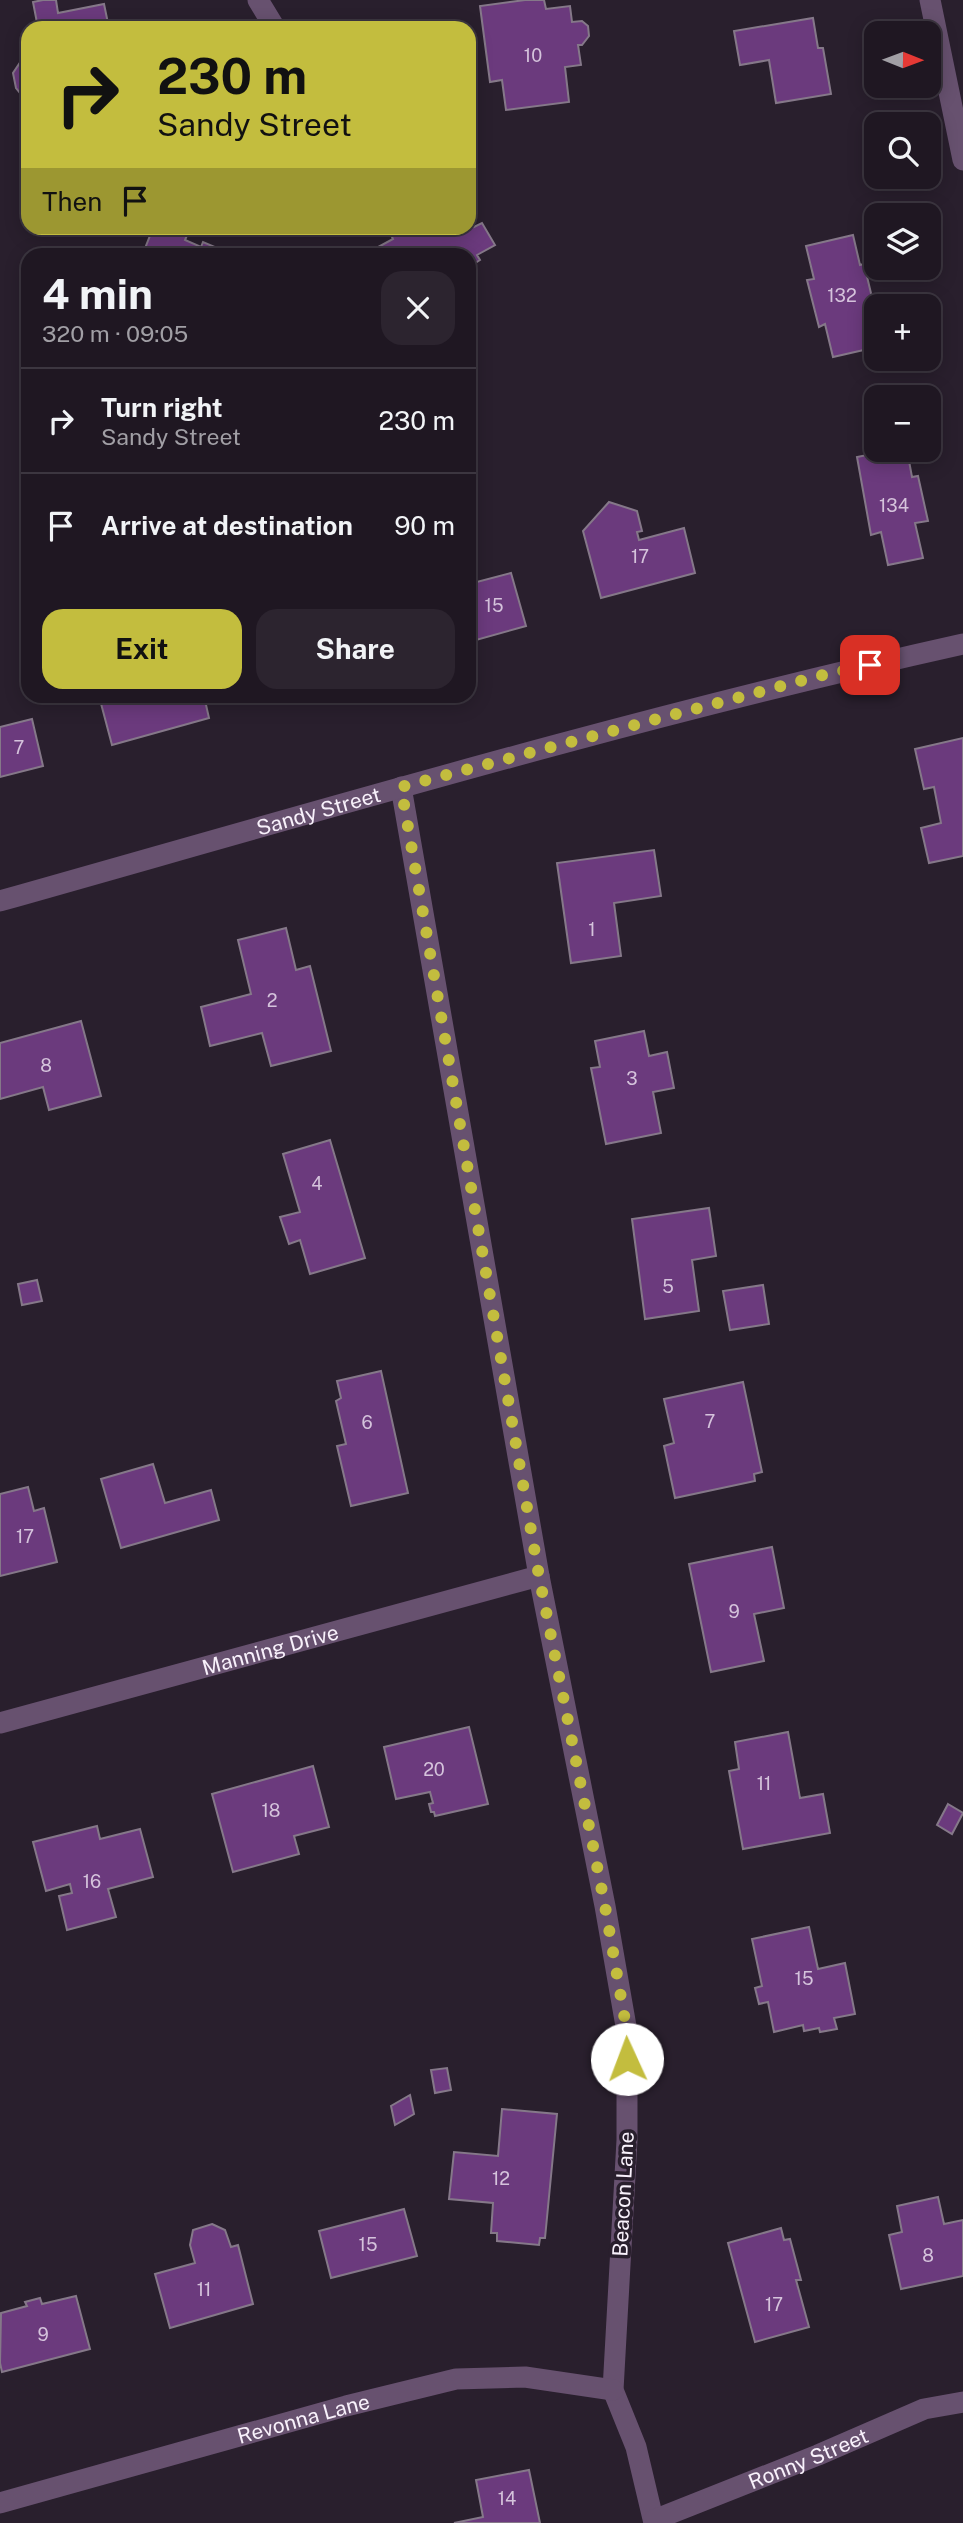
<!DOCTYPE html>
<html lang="en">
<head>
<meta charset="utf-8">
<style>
	body { margin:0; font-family:"Public Sans",sans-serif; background:#2c242f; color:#f1f3f6; height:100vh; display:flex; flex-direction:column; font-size:26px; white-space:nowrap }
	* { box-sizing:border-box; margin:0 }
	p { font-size:23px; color:#a19fa5 }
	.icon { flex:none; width:38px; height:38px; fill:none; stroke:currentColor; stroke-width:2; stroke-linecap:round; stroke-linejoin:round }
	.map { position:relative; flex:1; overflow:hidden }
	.panel { position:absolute; left:21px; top:248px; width:455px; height:455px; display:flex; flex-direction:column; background:#1f1722; border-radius:21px; box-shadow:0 4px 18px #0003,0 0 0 2px #3c3640 }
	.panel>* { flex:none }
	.hud { position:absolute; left:21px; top:21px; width:455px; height:214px; border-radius:21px; box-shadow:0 4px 18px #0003,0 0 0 2px #3c3640; background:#c3bd3e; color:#111; overflow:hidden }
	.needle { width:46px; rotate:91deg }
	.fabs { position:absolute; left:864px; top:21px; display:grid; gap:14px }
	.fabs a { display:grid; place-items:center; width:77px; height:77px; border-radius:14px; background:#1f1722; box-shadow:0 4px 18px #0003,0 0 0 2px #3c3640; font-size:35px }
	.pin { position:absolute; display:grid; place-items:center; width:60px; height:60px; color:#fff; margin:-30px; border-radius:14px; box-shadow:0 4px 10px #0006 }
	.me { position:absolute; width:77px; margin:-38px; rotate:358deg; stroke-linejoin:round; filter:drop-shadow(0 0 5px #0008) }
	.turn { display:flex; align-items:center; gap:24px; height:147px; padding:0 21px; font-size:32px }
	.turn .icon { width:91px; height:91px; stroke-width:2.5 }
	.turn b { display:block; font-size:49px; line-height:60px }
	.then { display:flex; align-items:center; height:66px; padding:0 21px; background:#0003; gap:14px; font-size:26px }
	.round { display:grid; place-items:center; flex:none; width:74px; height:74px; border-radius:21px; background:#2c242f }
	.summary { display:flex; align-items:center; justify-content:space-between; height:119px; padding:0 21px }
	h1 { font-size:42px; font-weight:700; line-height:52px }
	.button { display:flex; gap:14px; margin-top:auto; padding:14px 21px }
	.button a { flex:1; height:80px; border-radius:21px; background:#c3bd3e; color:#111; font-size:28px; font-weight:700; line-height:80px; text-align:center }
	.button a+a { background:#2c242f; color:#f1f3f6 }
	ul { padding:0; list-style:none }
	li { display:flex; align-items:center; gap:21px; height:105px; padding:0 21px; border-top:2px solid #3c3640 }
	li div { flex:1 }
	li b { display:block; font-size:26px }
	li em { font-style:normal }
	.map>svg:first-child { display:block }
	.building { fill:#6b3a7d; stroke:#857889; stroke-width:2 }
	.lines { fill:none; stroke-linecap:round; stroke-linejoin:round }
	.minor { stroke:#67516f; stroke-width:21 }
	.route { stroke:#c3bd3e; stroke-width:12; stroke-dasharray:0 21.6 }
	.labels { text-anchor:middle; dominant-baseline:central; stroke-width:7; stroke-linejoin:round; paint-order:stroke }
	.number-label { font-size:18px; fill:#d5c3dc }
	.street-label { font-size:21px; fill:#f8f1fb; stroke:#291f2d }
</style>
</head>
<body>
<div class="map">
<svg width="963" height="2523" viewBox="0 0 963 2523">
	<rect width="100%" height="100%" fill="#291f2d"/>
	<g class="building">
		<polygon points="43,0 56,0 58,13 104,4 109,28 38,28 33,2"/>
		<polygon points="525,0 544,0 546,9 570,6 572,22 582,21 588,26 589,36 582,45 578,45 581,65 565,67 569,102 506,110 502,80 490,82 480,6"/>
		<polygon points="813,18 818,48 823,48 831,94 776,103 769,60 740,65 734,31"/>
		<polygon points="28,36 28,103 16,88 13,73 21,61 28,61 23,37"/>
		<polygon points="469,219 474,227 482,223 495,245 477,255 480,260 469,267 469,256 368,256 367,253 393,239 388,228 469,228"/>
		<polygon points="153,228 174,228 188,233 185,240 201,247 203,242 229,253 227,256 142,256"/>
		<polygon points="853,235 860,265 864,264 875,310 870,311 877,347 833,357 825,324 819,327 807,280 814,279 806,246"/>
		<polygon points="892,450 907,450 912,477 918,476 928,521 915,523 923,558 888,565 881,532 871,535 857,457"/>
		<polygon points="609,502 637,511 642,531 637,532 639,540 684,528 695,573 601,598 583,531"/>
		<polygon points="511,573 526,626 469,642 469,584"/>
		<polygon points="99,696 204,696 209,718 112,745"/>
		<polygon points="32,719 43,766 0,777 0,727"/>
		<polygon points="963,738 963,856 929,863 921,828 941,823 934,787 924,789 915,749"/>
		<polygon points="654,850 661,896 614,903 621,956 571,963 557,863"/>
		<polygon points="286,928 296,970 310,966 331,1051 271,1066 262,1033 210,1046 201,1007 251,994 238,940"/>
		<polygon points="81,1021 101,1096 49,1110 43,1087 0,1099 0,1043"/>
		<polygon points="644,1031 649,1056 667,1052 674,1088 653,1092 661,1133 606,1144 591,1068 600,1067 595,1041"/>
		<polygon points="330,1140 365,1258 310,1274 300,1240 289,1244 280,1217 300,1212 283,1154"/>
		<polygon points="709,1208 716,1256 692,1260 699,1311 645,1319 632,1219"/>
		<polygon points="37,1280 42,1301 22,1305 18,1284"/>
		<polygon points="763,1285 769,1324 730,1330 723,1291"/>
		<polygon points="381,1371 408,1493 351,1506 337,1446 346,1444 336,1401 341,1398 337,1381"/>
		<polygon points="743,1382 762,1472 754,1474 755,1481 675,1498 664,1446 674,1443 664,1399"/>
		<polygon points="153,1464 165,1503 211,1490 219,1520 121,1548 101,1479"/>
		<polygon points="28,1487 34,1511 44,1508 57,1562 0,1576 0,1494"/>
		<polygon points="772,1547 784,1608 754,1614 764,1661 711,1672 689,1564"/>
		<polygon points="469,1727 488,1804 435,1816 434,1812 431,1812 429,1804 433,1803 430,1792 396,1799 384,1747"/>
		<polygon points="788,1732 800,1798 823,1794 830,1833 743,1849 729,1771 739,1769 735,1742"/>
		<polygon points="313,1766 329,1827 294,1836 299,1854 233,1872 212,1794"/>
		<polygon points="948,1804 963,1813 952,1834 937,1825"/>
		<polygon points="97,1826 100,1839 140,1829 153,1877 108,1889 116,1917 67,1930 59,1896 72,1893 70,1884 46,1891 33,1842"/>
		<polygon points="809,1927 818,1969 845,1963 855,2014 834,2018 837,2029 820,2032 819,2028 804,2031 803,2025 774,2032 768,2002 759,2004 755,1988 762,1986 752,1939"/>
		<polygon points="447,2068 451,2090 435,2093 431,2070"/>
		<polygon points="410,2095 414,2114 395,2125 391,2106"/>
		<polygon points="502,2109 557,2114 545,2238 540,2238 539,2245 497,2241 497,2233 491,2233 493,2203 449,2199 454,2152 498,2156"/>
		<polygon points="938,2197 944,2224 963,2220 963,2276 901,2289 889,2235 902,2232 897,2206"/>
		<polygon points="404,2209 417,2256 331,2278 319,2231"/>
		<polygon points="212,2224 225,2230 231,2247 238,2245 253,2304 170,2328 155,2274 195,2263 190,2245 193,2230"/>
		<polygon points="781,2228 784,2240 790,2239 801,2280 796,2280 809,2327 755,2342 728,2243"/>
		<polygon points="76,2296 90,2349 2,2372 0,2363 1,2313 27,2306 25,2302 40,2298 42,2304"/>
		<polygon points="529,2470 540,2523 454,2523 483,2517 476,2480"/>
	</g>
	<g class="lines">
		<g class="minor">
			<polyline points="258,0 275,28"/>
			<polyline points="930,0 963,160"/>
			<polyline points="401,787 539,1576 605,1906 627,2032 627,2140 613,2390 636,2447 654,2523"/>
			<path id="s1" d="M0 901C319 811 639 716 963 644"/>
			<path id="s2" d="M0 1723 539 1576"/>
			<path id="s3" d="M0 2503 346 2406 456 2379 525 2377 613 2390"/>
			<path id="s4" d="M654 2520 818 2455 924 2409 963 2402"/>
		</g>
	</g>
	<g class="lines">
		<polyline class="route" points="627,2059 627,2032 605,1906 539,1576 401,787 823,675 870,665"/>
	</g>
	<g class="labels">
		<g class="number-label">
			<text x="533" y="55">10</text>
			<text x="842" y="295">132</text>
			<text x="894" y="505">134</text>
			<text x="640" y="556">17</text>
			<text x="494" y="605">15</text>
			<text x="19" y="747">7</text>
			<text x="592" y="929">1</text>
			<text x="272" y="1000">2</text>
			<text x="46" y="1065">8</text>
			<text x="632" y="1078">3</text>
			<text x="317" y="1183">4</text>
			<text x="668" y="1286">5</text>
			<text x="710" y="1421">7</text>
			<text x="367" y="1422">6</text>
			<text x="25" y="1536">17</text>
			<text x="734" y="1611">9</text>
			<text x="434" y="1769">20</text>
			<text x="764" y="1783">11</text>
			<text x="271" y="1810">18</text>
			<text x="92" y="1881">16</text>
			<text x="804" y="1978">15</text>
			<text x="501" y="2178">12</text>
			<text x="368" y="2244">15</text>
			<text x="928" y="2255">8</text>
			<text x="204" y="2289">11</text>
			<text x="774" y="2304">17</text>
			<text x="43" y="2334">9</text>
			<text x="507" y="2498">14</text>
		</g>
		<g class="street-label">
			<text stroke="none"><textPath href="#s1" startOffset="331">Sandy Street</textPath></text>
			<text stroke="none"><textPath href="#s2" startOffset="280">Manning Drive</textPath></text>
			<text transform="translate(623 2194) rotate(-87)">Beacon Lane</text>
			<text stroke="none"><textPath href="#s3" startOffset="315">Revonna Lane</textPath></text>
			<text stroke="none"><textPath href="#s4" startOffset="166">Ronny Street</textPath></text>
		</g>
	</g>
</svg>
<div class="fabs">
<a><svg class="needle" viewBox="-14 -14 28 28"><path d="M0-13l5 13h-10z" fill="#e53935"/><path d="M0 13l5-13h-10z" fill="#a19fa5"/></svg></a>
<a><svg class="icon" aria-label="search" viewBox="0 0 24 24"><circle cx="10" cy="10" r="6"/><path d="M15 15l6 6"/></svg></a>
<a><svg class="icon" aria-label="layers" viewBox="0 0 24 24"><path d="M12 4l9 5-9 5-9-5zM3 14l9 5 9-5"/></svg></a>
<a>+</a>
<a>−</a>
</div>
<div class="pin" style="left:870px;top:665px;background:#d93025"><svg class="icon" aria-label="arrive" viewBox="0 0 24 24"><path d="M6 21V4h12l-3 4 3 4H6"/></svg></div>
<svg class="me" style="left:627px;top:2059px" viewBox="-20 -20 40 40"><circle r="19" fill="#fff"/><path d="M0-13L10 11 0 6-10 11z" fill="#c3bd3e"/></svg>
<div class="hud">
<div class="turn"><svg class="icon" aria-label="right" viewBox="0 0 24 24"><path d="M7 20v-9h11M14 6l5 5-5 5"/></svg><div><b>230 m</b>Sandy Street</div></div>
<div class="then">Then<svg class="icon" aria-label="arrive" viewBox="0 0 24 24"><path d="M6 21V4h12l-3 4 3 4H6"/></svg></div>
</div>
<section class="panel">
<div class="summary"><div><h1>4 min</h1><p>320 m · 09:05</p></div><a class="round"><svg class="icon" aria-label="close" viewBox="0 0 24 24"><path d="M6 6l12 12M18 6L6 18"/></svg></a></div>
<ul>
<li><svg class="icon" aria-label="right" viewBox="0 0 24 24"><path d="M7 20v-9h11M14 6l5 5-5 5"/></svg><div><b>Turn right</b><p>Sandy Street</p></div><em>230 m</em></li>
<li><svg class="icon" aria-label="arrive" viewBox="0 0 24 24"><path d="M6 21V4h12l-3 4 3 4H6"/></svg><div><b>Arrive at destination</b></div><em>90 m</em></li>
</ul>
<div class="button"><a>Exit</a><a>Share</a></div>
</section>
</div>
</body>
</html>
